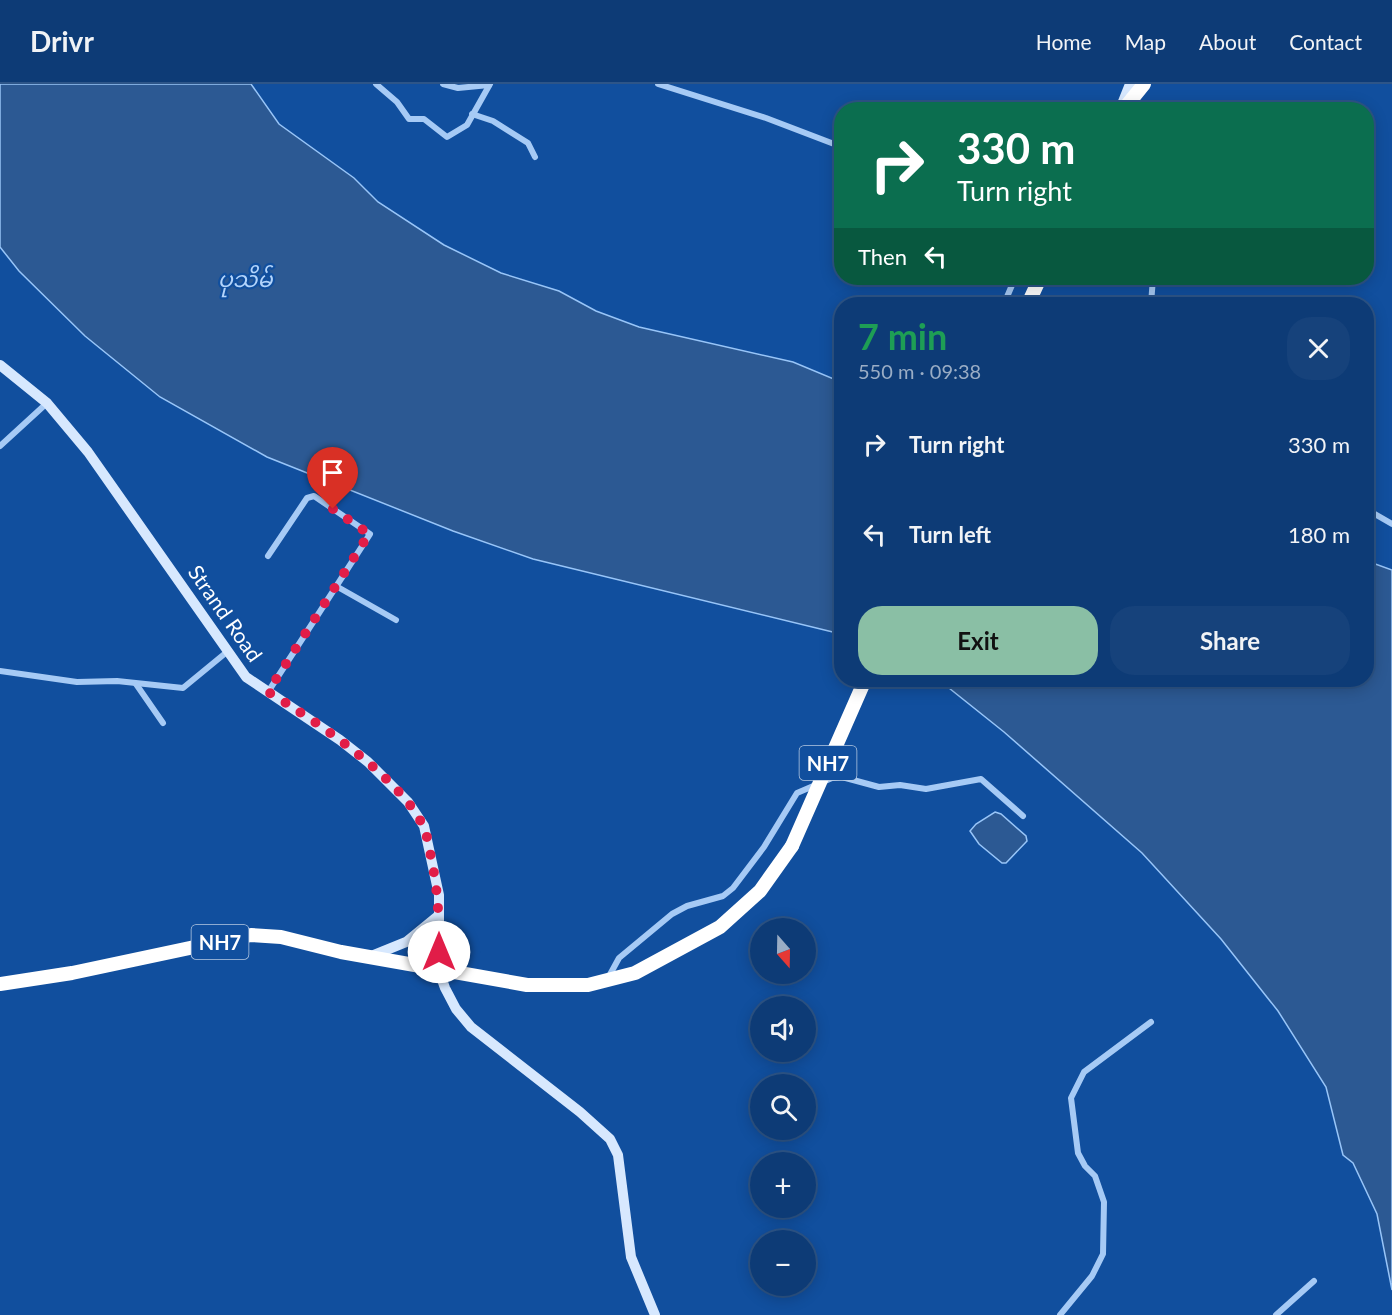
<!DOCTYPE html>
<html lang="en">
<head>
<meta charset="utf-8">
<style>
	body { margin:0; font-family:Lato,"Noto Sans Myanmar",sans-serif; background:#16427b; color:#f1f3f6; height:100vh; display:flex; flex-direction:column; font-size:22px; white-space:nowrap }
	* { box-sizing:border-box; margin:0 }
	p { font-size:20px; color:#9aadc5 }
	.icon { flex:none; width:33px; height:33px; fill:none; stroke:currentColor; stroke-width:2; stroke-linecap:round; stroke-linejoin:round }
	.map { position:relative; flex:1; overflow:hidden }
	.sheet { position:absolute; left:834px; top:213px; width:540px; height:390px; display:flex; flex-direction:column; background:#0d3b76; border-radius:24px; box-shadow:0 3px 15px #0003,0 0 0 2px #2d5588 }
	.sheet>* { flex:none }
	.hud { position:absolute; left:834px; top:18px; width:540px; height:183px; border-radius:24px; box-shadow:0 3px 15px #0003,0 0 0 2px #2d5588; background:#0b6e4f; color:#fff; overflow:hidden }
	.needle { width:39px; rotate:160deg }
	.buttons { position:absolute; left:750px; top:834px; display:grid; gap:12px }
	.buttons a { display:grid; place-items:center; width:66px; height:66px; border-radius:50%; background:#0d3b76; box-shadow:0 3px 15px #0003,0 0 0 2px #2d5588; font-size:30px }
	.pin { position:absolute; display:grid; place-items:center; width:51px; height:51px; color:#fff; margin:-62px -26px; border-radius:50% 50% 50% 0; rotate:-45deg; box-shadow:0 0 6px #0007 }
	.pin .icon { rotate:45deg }
	.me { position:absolute; width:66px; margin:-33px; rotate:0deg; stroke-linejoin:round; filter:drop-shadow(0 0 4px #0008) }
	.turn { display:flex; align-items:center; gap:21px; height:126px; padding:0 24px; font-size:27px }
	.turn .icon { width:78px; height:78px; stroke-width:2.5 }
	.turn b { display:block; font-size:42px; line-height:51px }
	.then { display:flex; align-items:center; height:57px; padding:0 24px; background:#0003; gap:12px; font-size:22px }
	.round { display:grid; place-items:center; flex:none; width:63px; height:63px; border-radius:24px; background:#16427b }
	.headline { display:flex; align-items:center; justify-content:space-between; height:102px; padding:0 24px }
	h1 { font-size:36px; font-weight:700; line-height:45px; color:#1e9e55 }
	.button { display:flex; gap:12px; margin-top:auto; padding:12px 24px }
	.button a { flex:1; height:69px; border-radius:24px; background:#8abfa5; color:#111; font-size:24px; font-weight:700; line-height:69px; text-align:center }
	.button a+a { background:#16427b; color:#f1f3f6 }
	ul { padding:0; list-style:none }
	li { display:flex; align-items:center; gap:18px; height:90px; padding:0 24px }
	li div { flex:1 }
	li b { display:block; font-size:22px }
	li em { font-style:normal }
	header { display:flex; align-items:center; gap:36px; box-sizing:border-box; height:84px; padding:0 30px; background:#0d3b76; border-bottom:2px solid #2d5588 }
	header strong { font-size:28px }
	nav { display:flex; gap:33px; margin-inline-start:auto; font-size:21px }
	.map>svg:first-child { display:block }
	.water { fill:#2c5993; stroke:#98c5f8; stroke-width:1.5 }
	.lines { fill:none; stroke-linecap:round; stroke-linejoin:round }
	.street { stroke:#a6caf5; stroke-width:6 }
	.secondary { stroke:#d7e8fe; stroke-width:10 }
	.highway { stroke:#fff; stroke-width:14 }
	.highway-bridge { stroke:#fff; stroke-width:14 }
	.route { stroke:#e11d48; stroke-width:10; stroke-dasharray:0 18 }
	.labels { text-anchor:middle; dominant-baseline:central; stroke-width:4.5; stroke-linejoin:round; paint-order:stroke }
	.shield { fill:#114f9e; stroke:#b8cae2; stroke-width:1.5 }
	.shield-label { font-size:20px; font-weight:bold; fill:#fff }
	.street-label { font-size:21px; fill:#fff; stroke:#114f9e }
	.water-label { font-size:22px; font-style:italic; fill:#b3d4fb; stroke:#114f9e }
</style>
</head>
<body>
<header>
<strong>Drivr</strong>
<nav><a>Home</a><a>Map</a><a>About</a><a>Contact</a></nav>
</header>
<div class="map">
<svg width="1392" height="1231" viewBox="0 0 1392 1231">
	<rect width="100%" height="100%" fill="#114f9e"/>
	<g class="water">
		<polygon points="0,0 251,0 279,40 354,94 378,118 444,161 501,189 559,207 596,227 639,243 793,278 841,298 841,550 533,475 453,447 267,373 160,313 85,252 19,187 0,163"/>
		<polygon points="1367,477 1392,486 1392,1206 1377,1130 1353,1079 1343,1071 1326,1003 1278,927 1221,855 1142,769 1004,648 939,596 1366,596"/>
		<polygon points="995,728 1001,730 1026,752 1027,757 1006,779 1002,779 979,760 970,747 976,740"/>
	</g>
	<g class="lines">
		<g class="street">
			<polyline points="376,0 397,18 409,35 424,35 447,53 467,41 490,0"/>
			<polyline points="443,0 458,4 489,1"/>
			<polyline points="658,0 766,34 842,63"/>
			<polyline points="472,30 493,37 528,59 535,73"/>
			<polyline points="1004,220 1015,194"/>
			<polyline points="1151,220 1153,194"/>
			<polyline points="0,362 47,319"/>
			<polyline points="1366,425 1392,440"/>
			<polyline points="268,472 303,420 307,414 314,412 370,450 268,608"/>
			<polyline points="336,502 396,536"/>
			<polyline points="0,587 77,598 117,597 183,604 228,567"/>
			<polyline points="136,600 163,639"/>
			<polyline points="607,896 619,874 672,830 687,822 723,812 733,804 764,763 797,709 832,694 842,693 879,703 900,701 926,705 981,695 1023,732"/>
			<polyline points="1060,1231 1092,1192 1103,1170 1104,1118 1095,1092 1085,1082 1078,1069 1071,1014 1084,988 1151,938"/>
			<polyline points="1276,1231 1314,1197"/>
		</g>
		<g class="secondary">
			<polyline points="1120,25 1130,0"/>
			<polyline points="0,281 47,319 88,368 246,593 340,656 368,678 408,718 424,742 439,811 439,887 445,904 456,925 471,943 580,1028 610,1055 618,1071 631,1173 655,1231"/>
			<polyline points="369,873 406,858 439,831"/>
		</g>
		<g class="highway">
			<polyline points="1123,26 1144,0"/>
			<polyline points="1028,220 1040,194"/>
			<polyline points="0,900 72,889 251,851 281,853 341,868 527,901 588,901 635,889 720,843 760,807 792,762"/>
		</g>
		<polyline class="highway-bridge" points="792,762 865,596"/>
	</g>
	<g class="lines">
		<path class="route" d="M333 425 369 450 268 608C313 635 401 694 423 742 427 749 428 760 430 768 438 806 439 830 439 868"/>
	</g>
	<g class="labels">
		<g class="shield">
			<rect x="799.5" y="662" width="57" height="34" rx="4.5"/>
			<rect x="191.5" y="841" width="57" height="34" rx="4.5"/>
		</g>
		<g class="shield-label">
			<text x="828" y="679">NH7</text>
			<text x="220" y="858">NH7</text>
		</g>
		<g class="street-label">
			<text transform="translate(226 529) rotate(55)">Strand Road</text>
		</g>
		<g class="water-label">
			<text x="245" y="194">ပုသိမ်</text>
		</g>
	</g>
</svg>
<div class="buttons">
<a><svg class="needle" viewBox="-14 -14 28 28"><path d="M0-13l5 13h-10z" fill="#e53935"/><path d="M0 13l5-13h-10z" fill="#9aadc5"/></svg></a>
<a><svg class="icon" aria-label="sound" viewBox="0 0 24 24"><path d="M4 9h4l5-4v14l-5-4H4zM17 9q2 3 0 6"/></svg></a>
<a><svg class="icon" aria-label="search" viewBox="0 0 24 24"><circle cx="10" cy="10" r="6"/><path d="M15 15l6 6"/></svg></a>
<a>+</a>
<a>−</a>
</div>
<div class="pin" style="left:333px;top:425px;background:#d93025"><svg class="icon" aria-label="arrive" viewBox="0 0 24 24"><path d="M6 21V4h12l-3 4 3 4H6"/></svg></div>
<svg class="me" style="left:439px;top:868px" viewBox="-20 -20 40 40"><circle r="19" fill="#fff"/><path d="M0-13L10 11 0 6-10 11z" fill="#e11d48"/></svg>
<div class="hud">
<div class="turn"><svg class="icon" aria-label="right" viewBox="0 0 24 24"><path d="M7 20v-9h11M14 6l5 5-5 5"/></svg><div><b>330 m</b>Turn right</div></div>
<div class="then">Then<svg class="icon" aria-label="left" viewBox="0 0 24 24"><path d="M17 20v-9H6M10 6l-5 5 5 5"/></svg></div>
</div>
<section class="sheet">
<div class="headline"><div><h1>7 min</h1><p>550 m · 09:38</p></div><a class="round"><svg class="icon" aria-label="close" viewBox="0 0 24 24"><path d="M6 6l12 12M18 6L6 18"/></svg></a></div>
<ul>
<li><svg class="icon" aria-label="right" viewBox="0 0 24 24"><path d="M7 20v-9h11M14 6l5 5-5 5"/></svg><div><b>Turn right</b></div><em>330 m</em></li>
<li><svg class="icon" aria-label="left" viewBox="0 0 24 24"><path d="M17 20v-9H6M10 6l-5 5 5 5"/></svg><div><b>Turn left</b></div><em>180 m</em></li>
</ul>
<div class="button"><a>Exit</a><a>Share</a></div>
</section>
</div>
</body>
</html>
